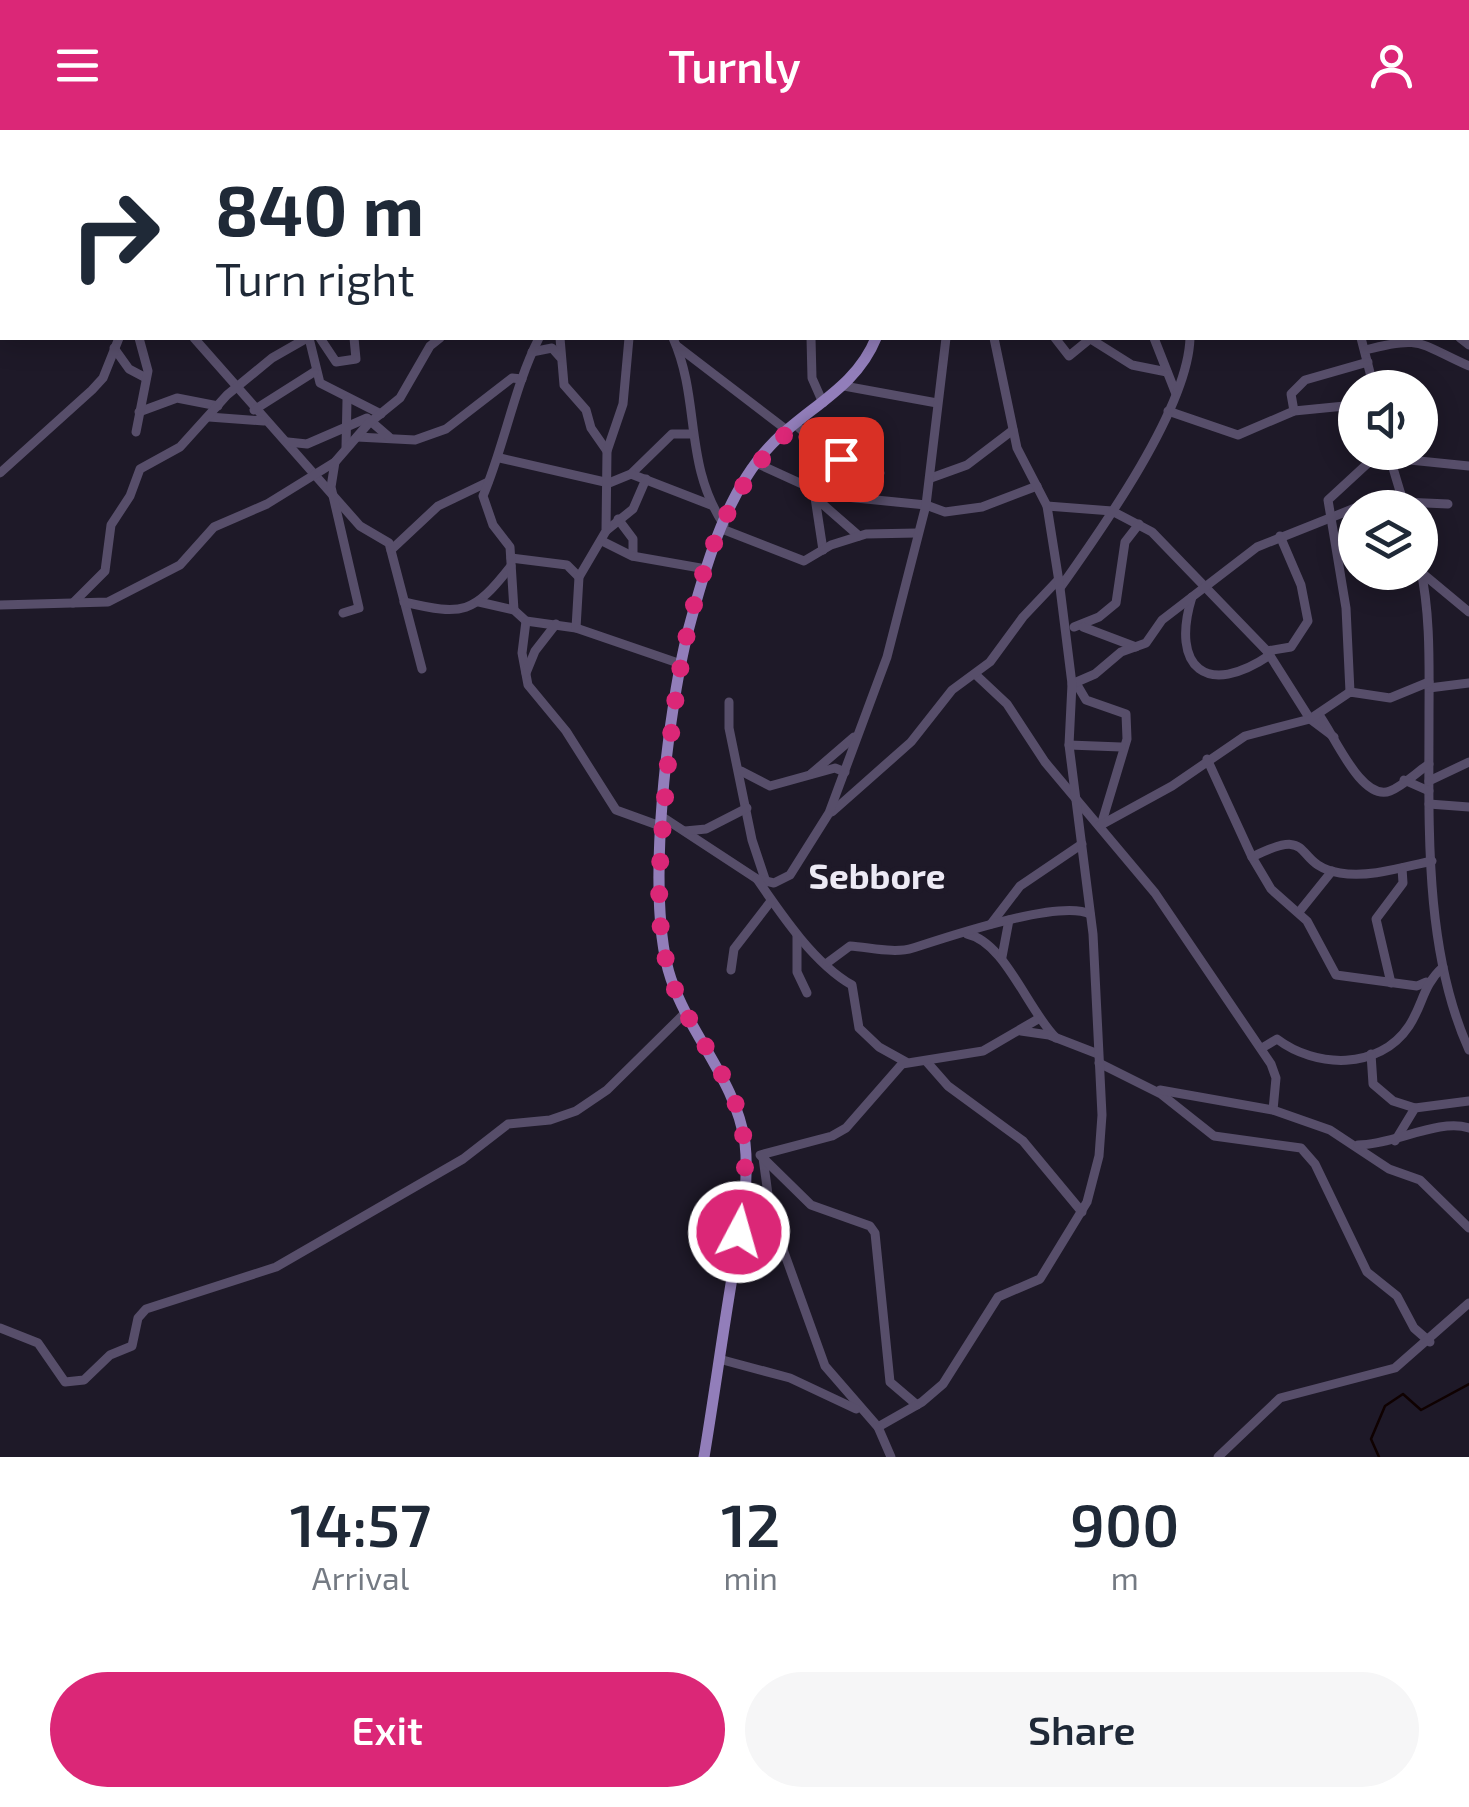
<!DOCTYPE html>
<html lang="en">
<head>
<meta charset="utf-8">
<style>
	body { margin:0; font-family:"Exo 2",sans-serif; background:#f6f6f7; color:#1f2937; height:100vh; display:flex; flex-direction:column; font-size:38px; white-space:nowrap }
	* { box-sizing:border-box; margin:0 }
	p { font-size:32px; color:#747a83 }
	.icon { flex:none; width:55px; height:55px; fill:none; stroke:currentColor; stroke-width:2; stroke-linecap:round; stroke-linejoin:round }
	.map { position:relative; height:1327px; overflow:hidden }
	.details { display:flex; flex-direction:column; background:#fff; flex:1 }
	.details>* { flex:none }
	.banner { position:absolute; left:0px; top:0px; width:1470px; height:210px; box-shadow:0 5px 25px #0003; background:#fff; color:#1f2937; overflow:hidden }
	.fabs { position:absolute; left:1338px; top:240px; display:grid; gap:20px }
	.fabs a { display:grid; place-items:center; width:100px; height:100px; border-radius:50%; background:#fff; box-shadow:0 5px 25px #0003; font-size:50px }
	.pin { position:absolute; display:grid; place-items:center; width:85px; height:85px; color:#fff; margin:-42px; border-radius:20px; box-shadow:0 5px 15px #0006 }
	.me { position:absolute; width:110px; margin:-55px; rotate:6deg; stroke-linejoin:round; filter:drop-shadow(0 0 8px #0008) }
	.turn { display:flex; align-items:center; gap:35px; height:210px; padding:0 50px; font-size:45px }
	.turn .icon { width:130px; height:130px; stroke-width:2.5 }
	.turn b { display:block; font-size:70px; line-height:85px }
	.eta { display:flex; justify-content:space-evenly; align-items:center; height:170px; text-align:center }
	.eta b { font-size:60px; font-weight:600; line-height:70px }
	.button { display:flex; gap:20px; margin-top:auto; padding:20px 50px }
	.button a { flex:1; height:115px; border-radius:60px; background:#db2777; color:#fff; font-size:40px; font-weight:600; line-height:115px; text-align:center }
	.button a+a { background:#f6f6f7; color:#1f2937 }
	header { display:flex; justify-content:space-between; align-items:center; height:130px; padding:0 50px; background:#db2777; color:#fff; font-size:45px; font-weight:600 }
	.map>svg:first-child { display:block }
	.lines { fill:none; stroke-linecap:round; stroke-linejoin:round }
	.stream { stroke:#0f0100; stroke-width:2.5 }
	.minor { stroke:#574e6a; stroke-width:9 }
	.major { stroke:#927eba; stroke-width:11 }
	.route { stroke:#db2777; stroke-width:18; stroke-dasharray:0 32.4 }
	.labels { text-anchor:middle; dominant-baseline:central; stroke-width:10; stroke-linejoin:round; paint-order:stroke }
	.quarter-label { font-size:35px; font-weight:bold; fill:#edeaf5; stroke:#1e1928 }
</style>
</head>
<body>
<header><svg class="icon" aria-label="menu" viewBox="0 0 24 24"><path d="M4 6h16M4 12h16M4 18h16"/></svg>Turnly<svg class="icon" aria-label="person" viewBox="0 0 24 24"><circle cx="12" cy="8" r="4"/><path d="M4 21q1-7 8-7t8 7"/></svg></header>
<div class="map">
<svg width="1469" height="1327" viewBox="0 0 1469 1327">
	<rect width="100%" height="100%" fill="#1e1928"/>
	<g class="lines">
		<polyline class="stream" points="1379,1327 1371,1309 1385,1276 1403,1264 1421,1280 1469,1254"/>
		<g class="minor">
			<polyline points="10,0 11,2"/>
			<polyline points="160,0 162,2"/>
			<polyline points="287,0 289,2"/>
			<polyline points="481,0 483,2"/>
			<polyline points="952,0 957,2"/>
			<polyline points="1299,0 1300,2"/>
			<polyline points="371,2 374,0"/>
			<polyline points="501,2 505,0"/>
			<polyline points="696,2 705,0"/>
			<polyline points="976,2 976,0"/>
			<polyline points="1055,2 1056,0"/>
			<polyline points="1161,2 1171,0"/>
			<polyline points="1223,2 1223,0"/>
			<polyline points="0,12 2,16"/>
			<polyline points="1468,111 1469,110"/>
			<polyline points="0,122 2,122"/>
			<polyline points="1468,135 1469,136"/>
			<polyline points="1468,177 1469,176"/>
			<polyline points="194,208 360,396 389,413 422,539"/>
			<polyline points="309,208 320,253 381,284"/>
			<polyline points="320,208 336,232 356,229 354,208"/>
			<polyline points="560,208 564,255 586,280 591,298 607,321"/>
			<path d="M673 208C701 271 683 333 724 395"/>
			<polyline points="811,208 812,248 823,273"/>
			<polyline points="1055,208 1069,226 1091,208"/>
			<polyline points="1089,208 1132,235 1167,242"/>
			<polyline points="1154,208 1176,264"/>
			<polyline points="1361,208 1374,258"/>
			<polyline points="1460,208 1469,215"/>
			<polyline points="677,216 788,301"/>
			<polyline points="114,218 129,239 146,248"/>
			<path d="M1365 220C1423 205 1417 213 1469 236"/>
			<polyline points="532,222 552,218 560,227"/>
			<polyline points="844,256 937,273"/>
			<polyline points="254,280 314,242"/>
			<polyline points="1168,281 1238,305 1294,281 1355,275"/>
			<polyline points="1294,281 1291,264 1305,250 1368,232"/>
			<polyline points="139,282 177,268 218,276"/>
			<polyline points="209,287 264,291"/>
			<polyline points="796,295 825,322 880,343"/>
			<polyline points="136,302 148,241 139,208"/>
			<polyline points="357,307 415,310 446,299 512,248 522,249"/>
			<polyline points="288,312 307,314 367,288 389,307"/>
			<polyline points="346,317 347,270"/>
			<polyline points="819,318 819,362"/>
			<polyline points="500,328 609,353 631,344 672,304 693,304"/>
			<polyline points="1390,328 1469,336"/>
			<polyline points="1390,328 1405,378"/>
			<polyline points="335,332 331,357 359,478 343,483"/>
			<polyline points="756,333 826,365 926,375 945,382 982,377 1037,356"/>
			<polyline points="0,343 92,260 103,248 119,208"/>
			<polyline points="631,344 711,375"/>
			<polyline points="931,348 967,335 1013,300"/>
			<polyline points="814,361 823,420"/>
			<polyline points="819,371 859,406"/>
			<polyline points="1403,372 1448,374"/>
			<polyline points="1047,376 1112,381 1152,402 1267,521 1310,589 1334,607"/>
			<polyline points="1357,378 1401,364"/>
			<polyline points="618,389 633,409 633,426"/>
			<polyline points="722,399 804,431 831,415 866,404 917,403"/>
			<polyline points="607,400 633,379 646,349"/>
			<polyline points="602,411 632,426 706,439"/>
			<polyline points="391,420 438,376 488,352"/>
			<polyline points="511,428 567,435 579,447"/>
			<path d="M1420 436C1431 485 1429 538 1429 588 1429 697 1424 820 1469 920"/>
			<polyline points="1422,443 1469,482"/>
			<path d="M1060 458C1102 399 1188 278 1190 208"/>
			<path d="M1192 467C1170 538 1207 568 1270 525"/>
			<path d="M404 472C464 486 473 484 511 436"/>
			<polyline points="479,472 514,480 526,491 576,498 681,534"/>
			<polyline points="73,473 105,441 111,395 130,366 140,339 180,317 227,265 272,228 307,208"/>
			<polyline points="0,475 108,472 180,435 214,397 267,374 335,332 368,294 400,268 430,216 440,208"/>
			<path d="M514 480 510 417 493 395 483 366C505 314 514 257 539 208"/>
			<polyline points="526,491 522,523 528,555 566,601 616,680 663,697"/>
			<polyline points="1074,497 1099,487 1116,473 1125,412 1139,394"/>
			<polyline points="1083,497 1136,517"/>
			<polyline points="576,498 579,447 606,401 607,321 623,274 629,208"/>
			<polyline points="1267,521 1291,517 1308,491 1301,455 1280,406"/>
			<polyline points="526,543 535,521 556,494"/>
			<polyline points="975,544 1007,574 1045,632 1155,763 1271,934 1276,948 1273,980"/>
			<polyline points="1076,553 1086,570 1126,584 1127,609 1102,692"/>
			<polyline points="1072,554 1095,544 1121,522 1146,513 1162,490 1257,417 1355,378"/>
			<polyline points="1429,558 1469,553"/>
			<polyline points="1350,562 1346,478 1328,370 1380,322"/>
			<polyline points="729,572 729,598 752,710 766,752"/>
			<path d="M1319 585C1334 604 1361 672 1390 661 1403 656 1417 642 1429 634"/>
			<polyline points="1069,615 1121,617"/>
			<polyline points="1207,629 1252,727 1271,759 1307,791 1336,845 1417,856 1426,852"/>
			<polyline points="741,641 770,656 835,638 845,642"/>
			<polyline points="811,644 854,607"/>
			<polyline points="1404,650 1429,661"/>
			<polyline points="1429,651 1469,632"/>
			<polyline points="1429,674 1469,677"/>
			<polyline points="832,682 911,612 952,560 990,532 1023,487 1059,449"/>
			<polyline points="664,688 757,749 774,753 790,745 829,683 887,527 926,375 946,208"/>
			<polyline points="1099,696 1172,656 1245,606 1310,589 1350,562 1390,568 1429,552"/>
			<polyline points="685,701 706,699 747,678"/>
			<path d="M1252 727C1318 694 1290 735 1340 743 1370 748 1403 737 1432 731"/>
			<path d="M757 749C783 787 815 834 852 855L859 898 879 917 906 932"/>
			<polyline points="1299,782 1332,741"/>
			<polyline points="991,794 1020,756 1082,714"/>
			<path d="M967 804C1005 812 1027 879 1056 908"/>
			<polyline points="797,805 797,842 807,863"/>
			<polyline points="1002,827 1009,790"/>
			<path d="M827 833 850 816C869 817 894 824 913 818 947 807 1059 769 1090 784"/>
			<polyline points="731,840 734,819 771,771"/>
			<polyline points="1391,853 1376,789 1403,753 1402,738"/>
			<polyline points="1021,901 1049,905 1098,924"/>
			<path d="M1262 918 1277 909C1315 938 1379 941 1409 896 1424 873 1422 856 1443 837"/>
			<polyline points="1371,924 1373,954 1393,971 1415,978"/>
			<polyline points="926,931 948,956 1023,1011 1082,1082"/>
			<polyline points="1099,933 1161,964 1214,1006 1301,1018 1315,1034 1367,1142 1397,1166 1414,1198 1430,1212"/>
			<polyline points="1160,960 1273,980 1330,1000 1389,1039 1420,1050 1469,1098"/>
			<polyline points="1395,1011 1415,978 1469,971"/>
			<path d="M1358 1015C1393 1015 1439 988 1469 998"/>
			<polyline points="763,1028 771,1086 825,1236 878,1297 891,1327"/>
			<polyline points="0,1198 38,1213 65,1252 84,1250 110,1225 132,1216 138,1188 146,1179 276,1137 463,1029 508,994 550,990 576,981 607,960 685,883"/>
			<polyline points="719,1229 790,1248 856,1279"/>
			<polyline points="917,1275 890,1252 875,1103 870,1096 811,1075 760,1025 832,1006 846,998 902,934 983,921 1038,889"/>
			<polyline points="878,1297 922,1272 943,1254 998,1167 1040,1149 1087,1072 1099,1026 1102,985 1093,804 1069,615 1072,554 1060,458 1047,376 1017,318 994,208"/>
			<polyline points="1218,1327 1280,1268 1395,1238 1469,1173"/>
		</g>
		<g class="major">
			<polyline points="808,0 810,2"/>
			<path d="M704 1327C714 1267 722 1208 732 1148 739 1105 750 1057 745 1013 736 951 691 907 671 849 644 770 668 572 691 490 707 431 728 359 772 314 808 277 856 258 876 208"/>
		</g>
	</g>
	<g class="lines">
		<path class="route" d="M739 1102C745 1057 751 1010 733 967 714 922 680 886 668 838 654 786 660 734 664 680 674 554 692 380 796 295L816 316 841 329"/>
	</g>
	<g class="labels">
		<g class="quarter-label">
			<text x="877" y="745">Sebbore</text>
		</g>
	</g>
</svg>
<div class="fabs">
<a><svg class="icon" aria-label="sound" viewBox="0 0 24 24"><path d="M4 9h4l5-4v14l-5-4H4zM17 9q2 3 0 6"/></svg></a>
<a><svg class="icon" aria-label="layers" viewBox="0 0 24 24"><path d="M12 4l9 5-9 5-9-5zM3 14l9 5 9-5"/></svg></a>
</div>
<div class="pin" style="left:841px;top:329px;background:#d93025"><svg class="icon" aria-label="arrive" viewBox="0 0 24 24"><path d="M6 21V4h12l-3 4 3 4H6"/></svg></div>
<svg class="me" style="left:739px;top:1102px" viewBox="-20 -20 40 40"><circle r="17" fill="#db2777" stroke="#fff" stroke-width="3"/><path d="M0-11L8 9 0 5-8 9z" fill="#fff"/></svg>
<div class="banner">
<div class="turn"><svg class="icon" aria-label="right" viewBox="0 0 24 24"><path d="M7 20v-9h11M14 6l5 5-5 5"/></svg><div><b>840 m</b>Turn right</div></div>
</div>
</div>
<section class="details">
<div class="eta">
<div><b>14:57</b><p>Arrival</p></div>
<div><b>12</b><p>min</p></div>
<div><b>900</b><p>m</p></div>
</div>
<div class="button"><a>Exit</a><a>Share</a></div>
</section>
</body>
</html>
